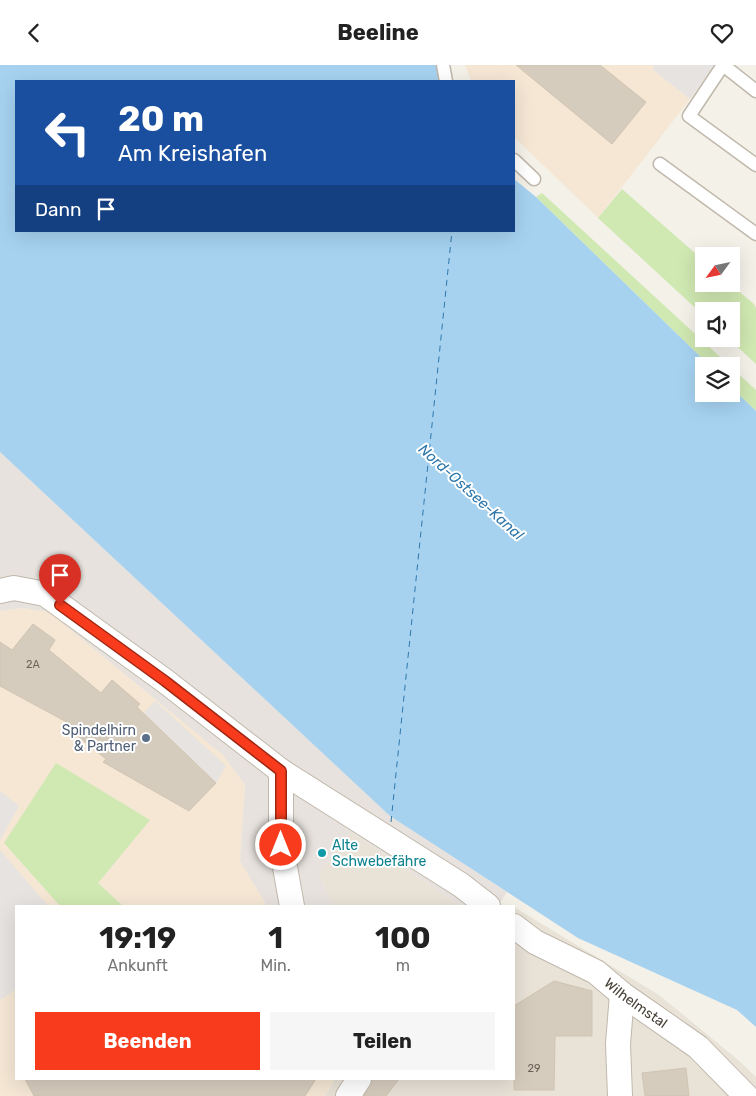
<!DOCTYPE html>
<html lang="de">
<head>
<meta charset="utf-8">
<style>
	body { margin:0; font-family:Rubik,sans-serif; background:#f6f6f6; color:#222; height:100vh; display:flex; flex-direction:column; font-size:19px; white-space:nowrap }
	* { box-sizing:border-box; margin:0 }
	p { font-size:16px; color:#767676 }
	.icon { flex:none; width:28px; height:28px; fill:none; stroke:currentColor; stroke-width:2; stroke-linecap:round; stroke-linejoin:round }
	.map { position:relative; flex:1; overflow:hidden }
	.details { position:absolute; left:15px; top:840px; width:500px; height:175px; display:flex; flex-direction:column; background:#fff; border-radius:0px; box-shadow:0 5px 20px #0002 }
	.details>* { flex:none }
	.guide { position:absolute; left:15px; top:15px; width:500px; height:152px; border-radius:0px; box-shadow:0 5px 20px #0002; background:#1a4fa0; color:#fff; overflow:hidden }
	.needle { width:32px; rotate:237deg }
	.controls { position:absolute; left:695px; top:182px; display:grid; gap:10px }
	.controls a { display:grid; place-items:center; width:45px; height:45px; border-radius:0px; background:#fff; box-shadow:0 5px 20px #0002; font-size:25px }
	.pin { position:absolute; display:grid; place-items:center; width:42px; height:42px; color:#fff; margin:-51px -21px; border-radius:50% 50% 50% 0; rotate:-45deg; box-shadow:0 0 5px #0007 }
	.pin .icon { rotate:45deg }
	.me { position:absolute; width:55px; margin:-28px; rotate:0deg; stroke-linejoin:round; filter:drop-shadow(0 0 4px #0008) }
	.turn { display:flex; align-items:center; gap:18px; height:105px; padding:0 20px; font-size:22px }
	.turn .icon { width:65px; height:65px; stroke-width:2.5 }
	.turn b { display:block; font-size:35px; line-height:42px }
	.then { display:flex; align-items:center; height:48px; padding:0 20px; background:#0003; gap:10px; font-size:19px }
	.eta { display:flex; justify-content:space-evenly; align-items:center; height:85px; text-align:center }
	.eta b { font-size:30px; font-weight:700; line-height:35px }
	.primary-button { display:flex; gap:10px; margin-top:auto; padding:10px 20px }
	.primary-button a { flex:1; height:58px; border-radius:0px; background:#f73b1c; color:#fff; font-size:20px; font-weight:700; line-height:58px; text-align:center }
	.primary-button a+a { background:#f6f6f6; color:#222 }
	header { display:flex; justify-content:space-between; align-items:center; height:65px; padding:0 20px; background:#fff; font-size:22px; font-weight:700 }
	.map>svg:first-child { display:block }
	.residential { fill:#e8e2d7 }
	.commercial { fill:#f5e7d4 }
	.industrial { fill:#e7e2dd }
	.green { fill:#d0e8b2 }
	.parking { fill:#e6e3e0 }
	.water { fill:#a6d2f0 }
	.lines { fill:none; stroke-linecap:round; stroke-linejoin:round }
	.ferry { stroke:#2f78ab; stroke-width:1; stroke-dasharray:6 5; stroke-linecap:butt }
	.building { fill:#d6ccbe; stroke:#d0c4b1 }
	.service-casing { stroke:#c0b8ab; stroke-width:15 }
	.minor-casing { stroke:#c0b8ab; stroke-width:26 }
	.service { stroke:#fff; stroke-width:12 }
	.minor { stroke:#fff; stroke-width:24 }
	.route-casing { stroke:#a12612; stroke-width:12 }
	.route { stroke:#f73b1c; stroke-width:9 }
	.service-dot { fill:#5c6f8a; stroke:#fff; stroke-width:2 }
	.culture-dot { fill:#0f9aa8; stroke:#fff; stroke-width:2 }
	.labels { text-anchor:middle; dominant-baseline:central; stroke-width:4; stroke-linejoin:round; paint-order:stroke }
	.number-label { font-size:11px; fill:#6c6459 }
	.service-label { font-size:14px; fill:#4e5e75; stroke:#fff; text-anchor:end }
	.culture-label { font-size:14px; fill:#0d838f; stroke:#fff; text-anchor:start }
	.street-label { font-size:14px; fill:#484137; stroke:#fff }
	.water-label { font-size:15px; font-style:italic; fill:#2f78ab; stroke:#fff }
</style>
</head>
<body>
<header><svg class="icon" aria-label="back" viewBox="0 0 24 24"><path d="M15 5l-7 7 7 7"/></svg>Beeline<svg class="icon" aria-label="heart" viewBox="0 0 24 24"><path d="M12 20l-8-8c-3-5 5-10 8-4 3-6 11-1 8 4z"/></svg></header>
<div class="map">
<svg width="756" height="1031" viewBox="0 0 756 1031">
	<rect width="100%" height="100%" fill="#f4f1e9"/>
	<g class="residential">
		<polygon points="351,767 460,841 333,841 319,809"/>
		<polygon points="514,842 659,930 737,994 756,1012 756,1031 325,1031 335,1014 514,1014"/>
	</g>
	<g class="commercial">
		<polygon points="465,0 654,0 653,5 690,34 598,153 514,72 514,16 471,16"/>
		<polygon points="23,543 49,547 223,690 245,720 240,796 267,841 121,841 122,840 98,818 4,778 60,841 16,841 16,1014 335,1014 325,1031 0,1031 0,546"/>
	</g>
	<polygon class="industrial" points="0,387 390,751 507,827 498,841 460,841 351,767 319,809 333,841 267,841 240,796 245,720 223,690 49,547 23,543 0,546"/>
	<g class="green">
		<polygon points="622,124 704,196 704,219 730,219 754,239 756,243 756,299 729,274 731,274 731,246 704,246 704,251 598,153"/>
		<polygon points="542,128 730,301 710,301 536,132"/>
		<polygon points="731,302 756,325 756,346 731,322"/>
		<polygon points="56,698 150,755 98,818 122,840 121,841 60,841 4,778"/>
	</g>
	<g class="parking">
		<polygon points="654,0 715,0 690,34 653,5"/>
		<polygon points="48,492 85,521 73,537 36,508"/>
		<polygon points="155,636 226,701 216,718 144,648"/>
		<polygon points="0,726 19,741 0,775"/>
		<polygon points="0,785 48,841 16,841 16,924 0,935"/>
	</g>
	<polygon class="water" points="0,0 436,0 441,16 16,16 16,166 514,166 514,114 536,132 710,301 704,301 704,329 731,329 731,322 756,346 756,962 737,945 578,873 390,751 0,387"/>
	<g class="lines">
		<polyline class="ferry" points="391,757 452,166"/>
	</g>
	<g class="building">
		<polygon points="516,0 600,0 646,37 612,79"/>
		<polygon points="33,559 55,575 49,585 101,628 112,615 140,639 137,642 216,718 189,746 103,697 106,694 70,665 74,661 0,621 0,577 12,585"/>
		<polygon points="554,916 592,926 592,971 555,971 554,1025 514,1025 514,941"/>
		<polygon points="686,1003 689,1031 645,1031 642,1008"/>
		<polygon points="25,1014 316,1014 305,1031 34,1031"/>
		<polygon points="373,1014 399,1014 386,1031 364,1031 371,1021"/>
	</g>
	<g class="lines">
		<g class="service-casing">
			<g id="service">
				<polyline points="443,0 446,16"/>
				<polyline points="756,26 723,0 689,51 756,100"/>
				<polyline points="514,95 534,114"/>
				<polyline points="660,99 756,169"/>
			</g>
		</g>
		<g class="minor-casing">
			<g id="minor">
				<polyline points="0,526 14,523 45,529 165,616 281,706 461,820 488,841"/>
				<polyline points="281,706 281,780 292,841"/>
				<path id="s1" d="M514 861 535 877 596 907 622 929 698 982 746 1031"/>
				<polyline points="348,1031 359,1014"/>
				<polyline points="620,1031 618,979 622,929"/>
			</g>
		</g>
		<use href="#service" class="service"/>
		<use href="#minor" class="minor"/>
	</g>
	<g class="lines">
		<g class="route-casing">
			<polyline id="route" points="60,540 165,616 281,706 281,780"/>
		</g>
		<use href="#route" class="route"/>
	</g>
	<circle class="service-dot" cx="146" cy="673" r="5"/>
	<circle class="culture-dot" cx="322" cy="788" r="5"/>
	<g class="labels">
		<g class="number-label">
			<text x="33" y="599">2A</text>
			<text x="534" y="1003">29</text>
		</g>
		<g class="service-label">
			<text x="136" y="665">Spindelhirn<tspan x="136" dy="16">&amp; Partner</tspan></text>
		</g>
		<g class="culture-label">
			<text x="332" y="780">Alte<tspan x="332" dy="16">Schwebefähre</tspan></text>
		</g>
		<g class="street-label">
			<text stroke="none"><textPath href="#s1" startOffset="145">Wilhelmstal</textPath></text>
		</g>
		<g class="water-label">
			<text transform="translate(471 427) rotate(42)">Nord-Ostsee-Kanal</text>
		</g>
	</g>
</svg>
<div class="controls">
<a><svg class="needle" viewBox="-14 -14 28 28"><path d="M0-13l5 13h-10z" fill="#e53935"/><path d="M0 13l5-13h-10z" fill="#767676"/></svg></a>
<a><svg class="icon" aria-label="sound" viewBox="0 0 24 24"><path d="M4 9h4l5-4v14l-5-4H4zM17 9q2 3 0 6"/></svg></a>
<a><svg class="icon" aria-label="layers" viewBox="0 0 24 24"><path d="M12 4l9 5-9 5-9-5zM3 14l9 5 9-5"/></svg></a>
</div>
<div class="pin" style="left:60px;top:540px;background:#d93025"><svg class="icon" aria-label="arrive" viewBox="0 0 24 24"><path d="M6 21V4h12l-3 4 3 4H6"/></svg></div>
<svg class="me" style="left:281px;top:780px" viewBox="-20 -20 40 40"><circle r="17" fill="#f73b1c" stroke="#fff" stroke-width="3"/><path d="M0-11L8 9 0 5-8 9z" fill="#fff"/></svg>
<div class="guide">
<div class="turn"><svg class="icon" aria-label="left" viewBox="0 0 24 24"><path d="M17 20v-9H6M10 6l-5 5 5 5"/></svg><div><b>20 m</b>Am Kreishafen</div></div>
<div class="then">Dann<svg class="icon" aria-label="arrive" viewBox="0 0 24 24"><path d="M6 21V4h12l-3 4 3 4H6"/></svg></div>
</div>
<section class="details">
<div class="eta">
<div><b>19:19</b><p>Ankunft</p></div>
<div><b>1</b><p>Min.</p></div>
<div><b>100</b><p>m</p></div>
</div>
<div class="primary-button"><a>Beenden</a><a>Teilen</a></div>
</section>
</div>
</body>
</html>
